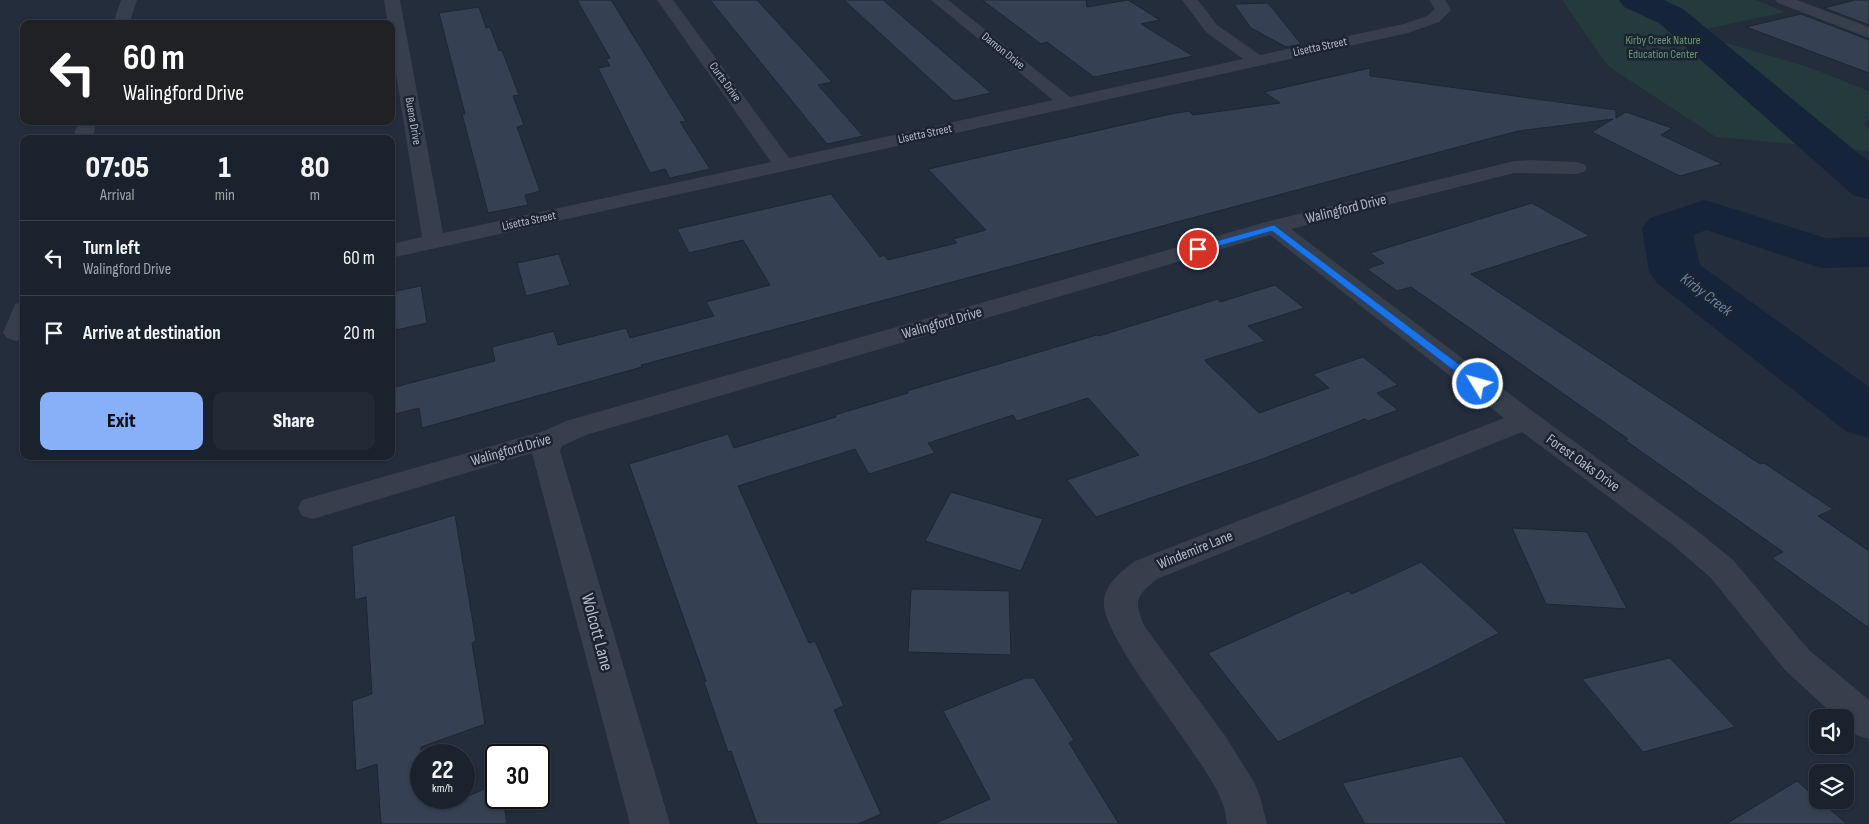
<!DOCTYPE html>
<html lang="en">
<head>
<meta charset="utf-8">
<style>
	body { margin:0; font-family:"Sofia Sans Condensed",sans-serif; background:#232a35; color:#f1f3f6; height:100vh; display:flex; flex-direction:column; font-size:19px; white-space:nowrap }
	* { box-sizing:border-box; margin:0 }
	p { font-size:16px; color:#9fa4aa }
	.icon { flex:none; width:28px; height:28px; fill:none; stroke:currentColor; stroke-width:2; stroke-linecap:round; stroke-linejoin:round }
	.map { position:relative; flex:1; overflow:hidden }
	.drawer { position:absolute; left:20px; top:135px; width:375px; height:325px; display:flex; flex-direction:column; background:#1a222d; border-radius:10px; box-shadow:0 1px 4px #0004,0 0 0 1px #383f49 }
	.drawer>* { flex:none }
	.guide { position:absolute; left:20px; top:20px; width:375px; height:105px; border-radius:10px; box-shadow:0 1px 4px #0004,0 0 0 1px #383f49; background:#202124; color:#fff; overflow:hidden }
	.buttons { position:absolute; left:1809px; top:709px; display:grid; gap:10px }
	.buttons a { display:grid; place-items:center; width:45px; height:45px; border-radius:10px; background:#1a222d; box-shadow:0 1px 4px #0004,0 0 0 1px #383f49; font-size:25px }
	.speed { position:absolute; left:410px; top:744px; display:flex; gap:10px; font-size:25px; font-weight:700; text-align:center }
	.speed>* { display:grid; place-content:center; width:65px; height:65px; border-radius:50%; background:#1a222d; box-shadow:0 1px 4px #0004,0 0 0 1px #383f49; line-height:1 }
	.speed small { font-size:12px; font-weight:400 }
	.speed .limit { border:2px solid #111; border-radius:8px; background:#fff; color:#111 }
	.pin { position:absolute; display:grid; place-items:center; width:42px; height:42px; color:#fff; margin:-21px; border:2px solid #fff; border-radius:50%; box-shadow:0 1px 5px #0007 }
	.me { position:absolute; width:55px; margin:-28px; rotate:307deg; stroke-linejoin:round; filter:drop-shadow(0 0 4px #0008) }
	.turn { display:flex; align-items:center; gap:18px; height:105px; padding:0 20px; font-size:22px }
	.turn .icon { width:65px; height:65px; stroke-width:2.5 }
	.turn b { display:block; font-size:35px; line-height:42px }
	.eta { display:flex; justify-content:space-evenly; align-items:center; height:85px; text-align:center }
	.eta b { font-size:30px; font-weight:800; line-height:35px }
	.primary-button { display:flex; gap:10px; margin-top:auto; padding:10px 20px }
	.primary-button a { flex:1; height:58px; border-radius:10px; background:#87b0f8; color:#111; font-size:20px; font-weight:800; line-height:58px; text-align:center }
	.primary-button a+a { background:#232a35; color:#f1f3f6 }
	ul { padding:0; list-style:none }
	li { display:flex; align-items:center; gap:15px; height:75px; padding:0 20px; border-top:1px solid #383f49 }
	li div { flex:1 }
	li b { display:block; font-size:19px }
	li em { font-style:normal }
	.map>svg:first-child { display:block }
	.green { fill:#253a3d }
	.lines { fill:none; stroke-linecap:round; stroke-linejoin:round }
	.river { fill:#16243a; fill-rule:evenodd }
	.building { fill:#354152; stroke:#1e2633 }
	.minor { fill:#373f4c; fill-rule:evenodd }
	.tertiary { fill:#373f4c; fill-rule:evenodd }
	.route { fill:#1a73e8; stroke:#114b97 }
	.labels { text-anchor:middle; dominant-baseline:central; stroke-width:5; stroke-linejoin:round; paint-order:stroke }
	.far-park-label { font-size:12px; fill:#699975; stroke:#1c2431 }
	.far-street-label { font-size:12px; fill:#b2bac8; stroke:#1c2431 }
	.street-label { font-size:15px; fill:#b2bac8; stroke:#1c2431 }
	.water-label { font-size:16px; font-style:italic; fill:#6b83a7; stroke:#1c2431 }
	.near-street-label { font-size:18px; fill:#b2bac8; stroke:#1c2431 }
</style>
</head>
<body>
<div class="map">
<svg width="1869" height="824" viewBox="0 0 1869 824">
	<rect width="100%" height="100%" fill="#232d3c"/>
	<polygon class="green" points="1562,0 1756,0 1785,12 1706,29 1709,38 1808,67 1869,91 1869,118 1864,124 1869,129 1869,151 1716,137 1608,66"/>
	<g class="lines">
		<g class="river">
			<polygon points="1619,0 1664,0 1683,9 1869,162 1869,199 1853,195 1659,23 1624,7"/>
			<polygon points="1705,200 1825,238 1869,237 1869,267 1821,268 1706,230 1693,235 1700,265 1869,387 1869,438 1847,432 1657,283 1649,272 1642,228 1650,218"/>
		</g>
	</g>
	<g class="building">
		<polygon points="577,0 611,0 686,121 680,122 710,169 670,178 665,169 650,173 598,68 610,66 606,59 610,58"/>
		<polygon points="710,0 757,0 832,82 818,85 863,136 827,144"/>
		<polygon points="844,0 883,0 991,93 954,101"/>
		<polygon points="982,0 1086,0 1087,7 1128,0 1160,20 1141,24 1193,56 1094,77 1047,42 1041,44"/>
		<polygon points="1855,0 1869,0 1869,25 1824,8"/>
		<polygon points="1268,3 1301,44 1286,47 1251,28 1234,4"/>
		<polygon points="479,7 486,28 490,27 499,51 502,50 519,95 513,96 524,125 517,127 540,191 525,195 528,205 488,213 462,114 465,114 439,13"/>
		<polygon points="1801,14 1869,40 1869,73 1746,27"/>
		<polygon points="1370,68 1370,76 1616,110 1616,118 1626,112 1672,128 1661,135 1722,164 1680,176 1592,132 1613,119 1518,131 641,365 642,367 422,428 419,408 391,415 391,388 495,361 492,347 554,331 558,345 626,328 630,338 714,316 706,302 770,285 743,240 689,253 677,229 831,194 880,257 884,255 888,260 957,243 953,239 986,230 928,169 1171,114 1189,111 1193,115 1280,103 1264,92"/>
		<polygon points="1532,203 1590,236 1471,274 1760,464 1764,463 1833,509 1818,516 1869,551 1869,628 1772,558 1783,552 1625,440 1628,439 1411,287 1397,291 1367,269 1384,263 1370,253"/>
		<polygon points="559,254 570,285 526,296 517,263"/>
		<polygon points="1275,285 1304,308 1248,326 1265,341 1205,360 1206,362 1259,413 1329,388 1313,374 1363,357 1398,385 1377,393 1398,410 1368,421 1365,419 1265,458 1096,517 1067,480 1139,455 1088,398 1017,421 1013,415 928,443 935,453 869,474 855,449 738,486 809,643 815,641 844,706 834,710 881,814 858,824 757,824 731,751 728,752 704,682 706,681 629,464 728,434 734,448 836,417 835,415 908,393 907,391 1097,335 1099,336 1218,299 1220,302"/>
		<polygon points="421,286 427,323 396,330 391,292"/>
		<polygon points="951,492 1043,519 1021,571 925,541"/>
		<polygon points="455,515 476,641 472,643 485,724 421,747 421,798 464,798 496,784 496,798 503,798 507,824 381,824 377,764 356,771 352,701 372,694 366,597 355,600 352,546"/>
		<polygon points="1512,528 1587,532 1627,609 1546,604"/>
		<polygon points="1421,562 1499,633 1439,664 1278,742 1208,653 1348,591 1352,594"/>
		<polygon points="911,589 1009,591 1011,655 908,652"/>
		<polygon points="1670,658 1735,727 1643,752 1582,679"/>
		<polygon points="1025,678 1034,678 1074,740 1069,743 1119,824 934,824 990,799 943,711"/>
		<polygon points="1462,756 1507,824 1365,824 1342,783"/>
		<polygon points="1797,781 1847,824 1726,824"/>
	</g>
	<g class="lines">
		<g class="minor">
			<polygon points="121,0 137,0 129,24 113,24"/>
			<polygon points="384,0 400,0 443,233 771,162 657,0 673,0 789,158 1053,100 931,0 948,0 1070,97 1243,59 1206,32 1182,0 1198,0 1217,25 1260,55 1404,24 1427,16 1435,9 1429,0 1445,0 1451,10 1439,22 1408,33 391,258 391,244 422,237 391,43 391,24 388,24"/>
			<polygon points="79,121 97,121 92,139 72,139"/>
			<path d="M1530 160 1577 162 1584 164 1587 168 1584 172 1577 174 1514 173 1291 229 1535 413 1695 529 1733 560 1809 650 1869 700V739L1856 735 1845 725V718H1837L1785 670 1711 578 1673 545 1522 432 1157 579C1136 596 1133 601 1145 627L1226 737 1255 784 1260 797 1267 824H1227C1226 817 1225 808 1222 802 1205 755 1098 638 1104 599 1107 582 1122 571 1135 561L1504 418 1270 235 586 435 562 446 560 451 670 824H630L532 453 313 519 302 516 298 508 302 500 544 431 566 421 1266 222 1514 161Z"/>
			<polygon points="24,302 24,339 16,341 7,338 3,333 15,304"/>
		</g>
		<polygon class="tertiary" points="1775,0 1797,0 1869,27 1869,38 1778,3"/>
	</g>
	<polygon class="route" points="1274,225 1481,381 1483,384 1481,386 1474,386 1272,231 1198,252 1194,249 1195,247"/>
	<g class="labels">
		<g class="far-park-label">
			<text x="1663" y="40">Kirby Creek Nature<tspan x="1663" dy="14">Education Center</tspan></text>
		</g>
		<g class="far-street-label">
			<text transform="translate(1320 47) rotate(-12)">Lisetta Street</text>
			<text transform="translate(1003 51) rotate(39)">Damon Drive</text>
			<text transform="translate(725 82) rotate(54)">Curts Drive</text>
			<text transform="translate(413 121) rotate(80)">Buena Drive</text>
			<text transform="translate(925 134) rotate(-12)">Lisetta Street</text>
			<text transform="translate(529 221) rotate(-12)">Lisetta Street</text>
		</g>
		<g class="street-label">
			<text transform="translate(1346 209) rotate(-14)">Walingford Drive</text>
			<text transform="translate(942 323) rotate(-16)">Walingford Drive</text>
			<text transform="translate(511 450) rotate(-16)">Walingford Drive</text>
			<text transform="translate(1583 463) rotate(36)">Forest Oaks Drive</text>
			<text transform="translate(1195 550) rotate(-22)">Windemire Lane</text>
		</g>
		<g class="water-label">
			<text transform="translate(1706 295) rotate(37)">Kirby Creek</text>
		</g>
		<g class="near-street-label">
			<text transform="translate(597 632) rotate(75)">Wolcott Lane</text>
		</g>
	</g>
</svg>
<div class="buttons">
<a><svg class="icon" aria-label="sound" viewBox="0 0 24 24"><path d="M4 9h4l5-4v14l-5-4H4zM17 9q2 3 0 6"/></svg></a>
<a><svg class="icon" aria-label="layers" viewBox="0 0 24 24"><path d="M12 4l9 5-9 5-9-5zM3 14l9 5 9-5"/></svg></a>
</div>
<div class="speed"><div>22<small>km/h</small></div><div class="limit">30</div></div>
<div class="pin" style="left:1198px;top:249px;background:#d93025"><svg class="icon" aria-label="arrive" viewBox="0 0 24 24"><path d="M6 21V4h12l-3 4 3 4H6"/></svg></div>
<svg class="me" style="left:1478px;top:384px" viewBox="-20 -20 40 40"><circle r="17" fill="#1a73e8" stroke="#fff" stroke-width="3"/><path d="M0-11L8 9 0 5-8 9z" fill="#fff"/></svg>
<div class="guide">
<div class="turn"><svg class="icon" aria-label="left" viewBox="0 0 24 24"><path d="M17 20v-9H6M10 6l-5 5 5 5"/></svg><div><b>60 m</b>Walingford Drive</div></div>
</div>
<section class="drawer">
<div class="eta">
<div><b>07:05</b><p>Arrival</p></div>
<div><b>1</b><p>min</p></div>
<div><b>80</b><p>m</p></div>
</div>
<ul>
<li><svg class="icon" aria-label="left" viewBox="0 0 24 24"><path d="M17 20v-9H6M10 6l-5 5 5 5"/></svg><div><b>Turn left</b><p>Walingford Drive</p></div><em>60 m</em></li>
<li><svg class="icon" aria-label="arrive" viewBox="0 0 24 24"><path d="M6 21V4h12l-3 4 3 4H6"/></svg><div><b>Arrive at destination</b></div><em>20 m</em></li>
</ul>
<div class="primary-button"><a>Exit</a><a>Share</a></div>
</section>
</div>
</body>
</html>
